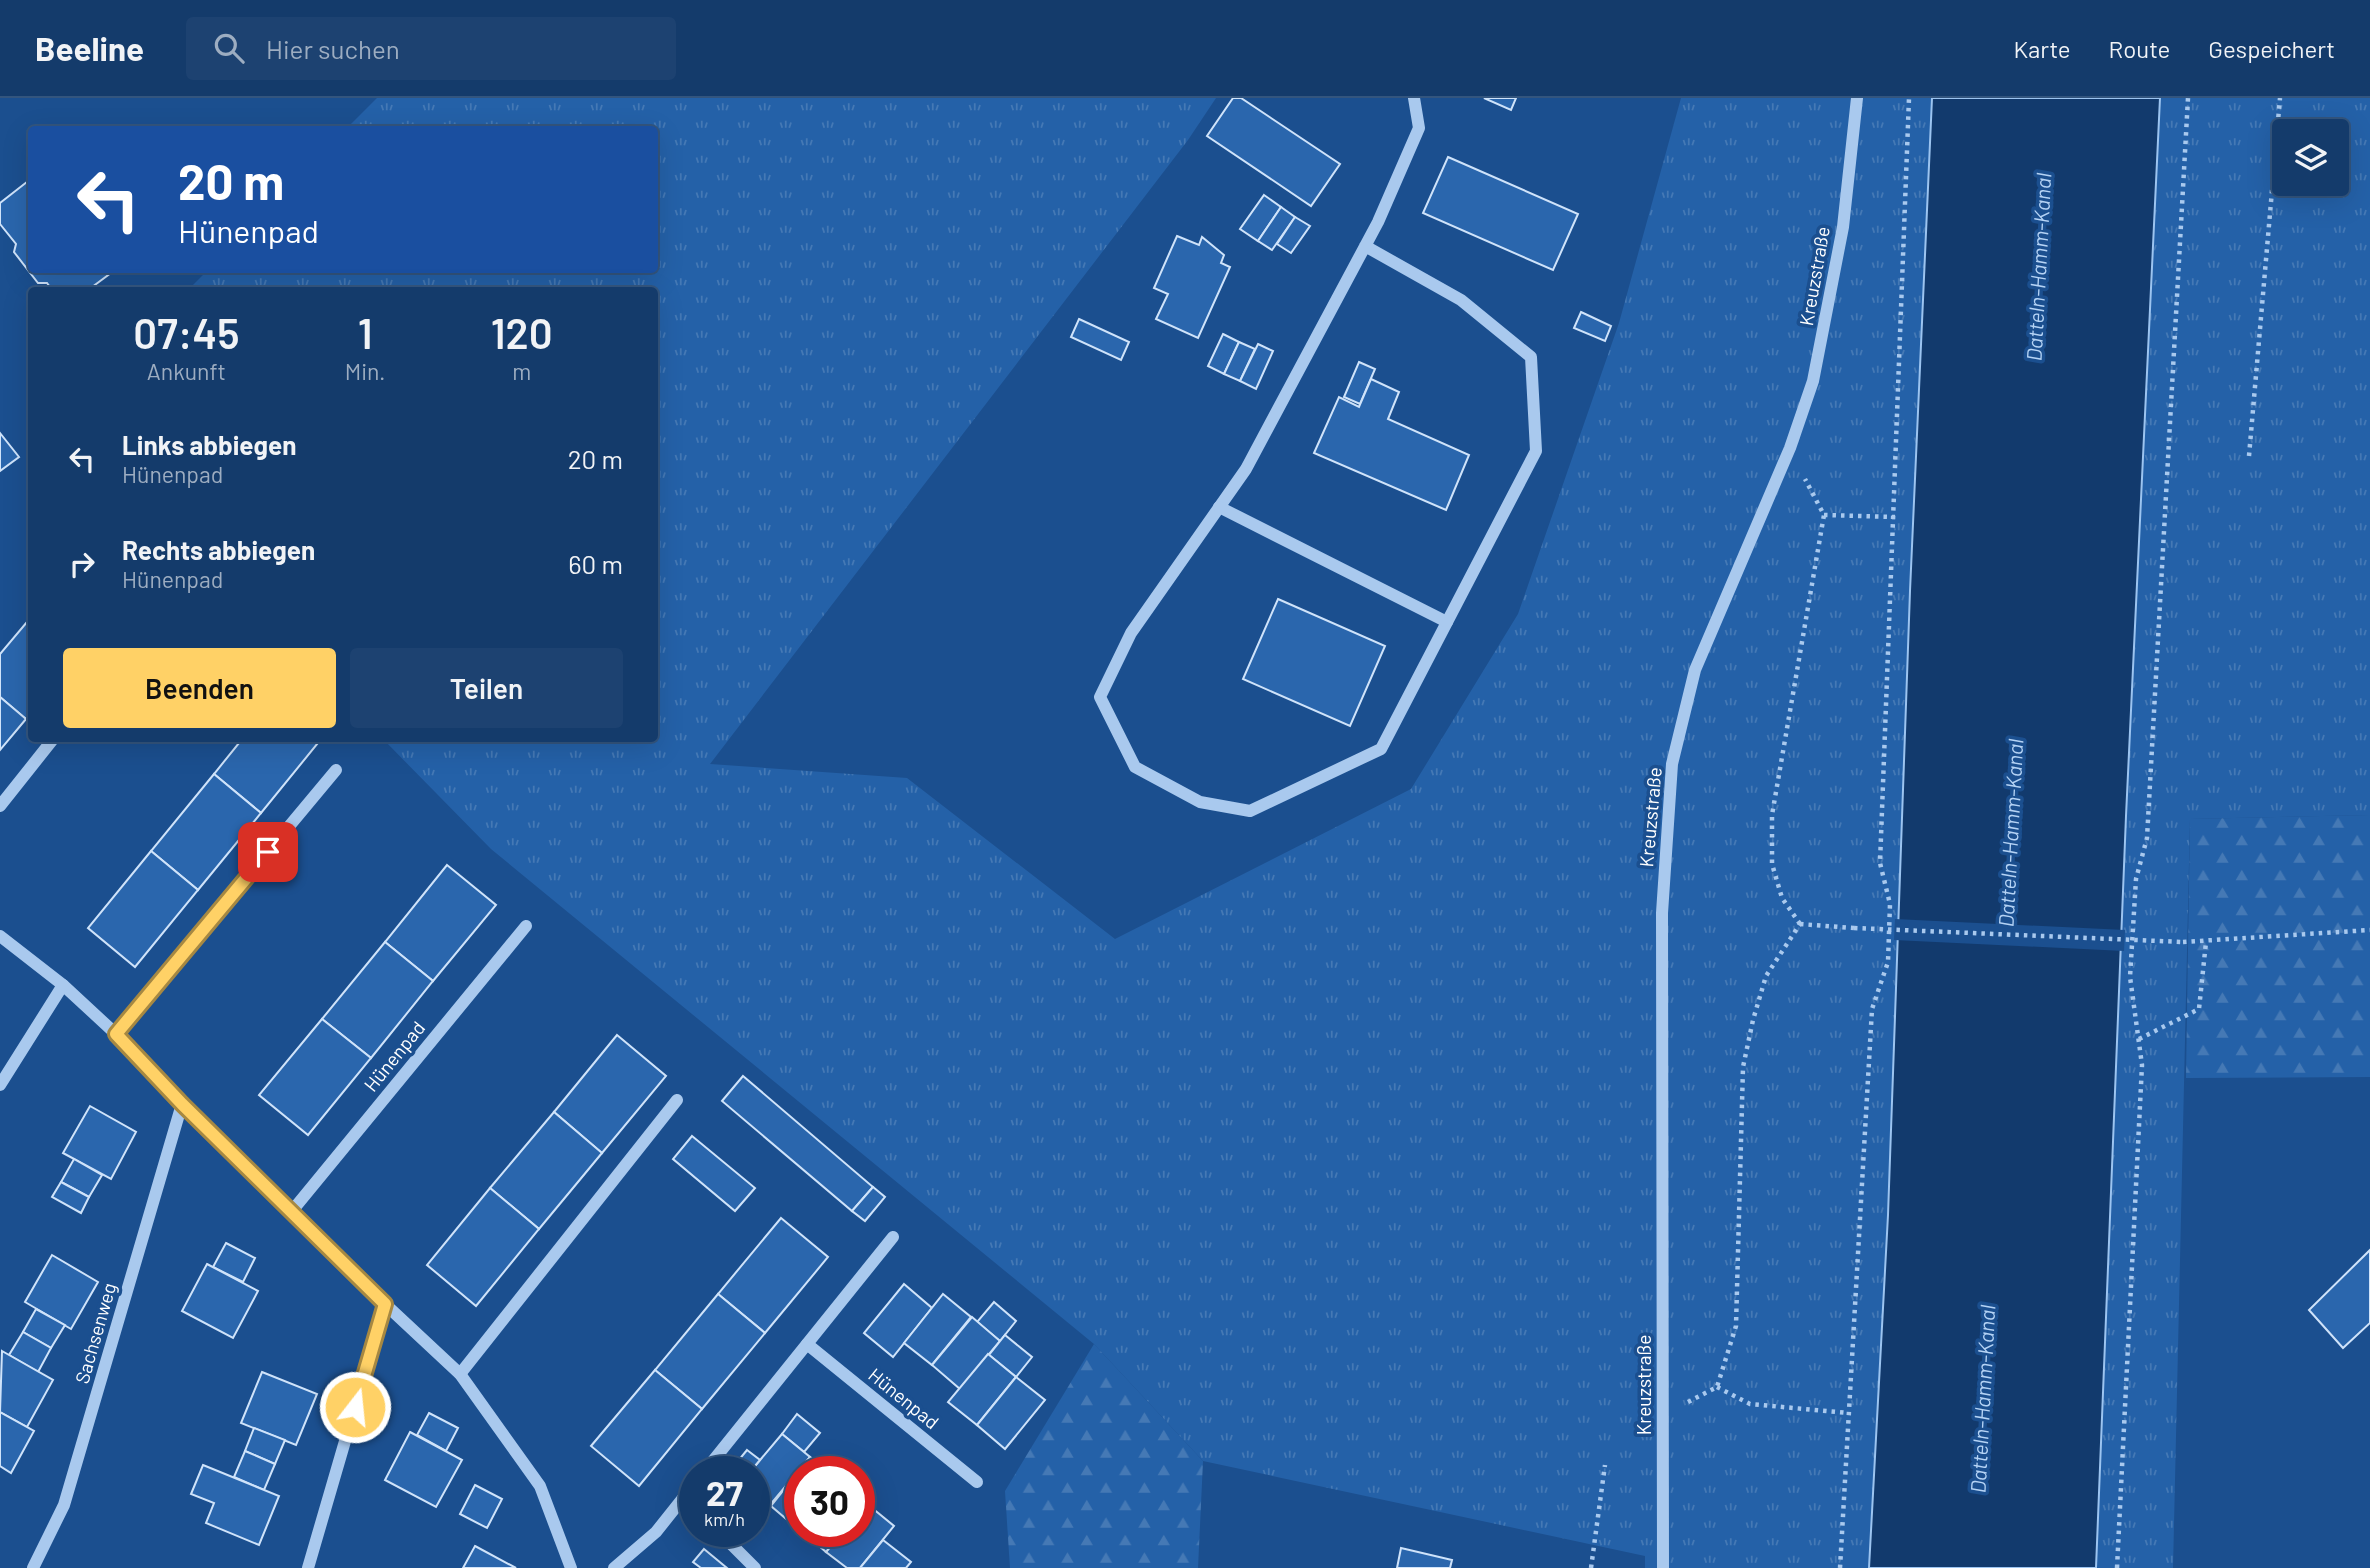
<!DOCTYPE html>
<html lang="de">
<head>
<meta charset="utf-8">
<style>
	body { margin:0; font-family:Barlow,sans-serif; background:#1d4271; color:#f1f3f6; height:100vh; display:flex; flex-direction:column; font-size:26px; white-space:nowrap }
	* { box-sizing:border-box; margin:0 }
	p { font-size:23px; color:#9dadc1 }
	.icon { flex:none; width:38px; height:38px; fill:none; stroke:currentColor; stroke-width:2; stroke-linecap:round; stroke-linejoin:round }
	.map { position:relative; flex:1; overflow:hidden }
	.panel { position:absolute; left:28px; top:189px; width:630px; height:455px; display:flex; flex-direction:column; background:#143b6b; border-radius:7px; box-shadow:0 7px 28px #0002,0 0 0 2px #33557e }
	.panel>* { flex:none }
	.guide { position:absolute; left:28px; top:28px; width:630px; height:147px; border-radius:7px; box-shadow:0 7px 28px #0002,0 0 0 2px #33557e; background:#1a4fa0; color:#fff; overflow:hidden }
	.controls { position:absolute; left:2272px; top:21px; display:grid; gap:14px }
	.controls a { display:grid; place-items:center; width:77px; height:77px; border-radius:7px; background:#143b6b; box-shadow:0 7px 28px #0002,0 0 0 2px #33557e; font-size:35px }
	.speed { position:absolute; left:679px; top:1358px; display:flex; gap:14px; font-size:35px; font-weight:700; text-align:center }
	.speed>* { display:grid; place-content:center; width:91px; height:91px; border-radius:50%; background:#143b6b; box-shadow:0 7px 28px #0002,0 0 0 2px #33557e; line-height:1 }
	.speed small { font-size:18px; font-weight:400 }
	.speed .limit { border:10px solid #d22; background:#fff; color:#111 }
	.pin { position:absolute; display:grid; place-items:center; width:60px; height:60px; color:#fff; margin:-30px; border-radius:14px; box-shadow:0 4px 10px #0006 }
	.me { position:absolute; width:77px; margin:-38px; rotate:16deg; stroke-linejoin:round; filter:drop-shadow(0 0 5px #0008) }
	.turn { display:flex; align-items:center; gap:24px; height:147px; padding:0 35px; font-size:32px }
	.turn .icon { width:91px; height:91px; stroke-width:2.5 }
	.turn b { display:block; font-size:49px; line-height:60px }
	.eta { display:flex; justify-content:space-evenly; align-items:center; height:119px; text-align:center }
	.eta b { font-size:42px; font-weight:600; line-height:49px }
	.button { display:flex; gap:14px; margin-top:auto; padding:14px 35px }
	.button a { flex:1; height:80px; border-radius:7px; background:#ffd166; color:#111; font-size:28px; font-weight:600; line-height:80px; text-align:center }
	.button a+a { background:#1d4271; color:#f1f3f6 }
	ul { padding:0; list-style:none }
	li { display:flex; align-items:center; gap:21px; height:105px; padding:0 35px }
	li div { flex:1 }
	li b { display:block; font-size:26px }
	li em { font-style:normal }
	header { display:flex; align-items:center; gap:42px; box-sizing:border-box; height:98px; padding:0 35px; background:#143b6b; border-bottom:2px solid #33557e }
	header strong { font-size:33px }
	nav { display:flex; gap:38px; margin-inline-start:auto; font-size:24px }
	.search { width:490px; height:63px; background:#1d4271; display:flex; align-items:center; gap:18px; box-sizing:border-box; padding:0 24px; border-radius:7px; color:#9dadc1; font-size:26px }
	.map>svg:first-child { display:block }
	.grass { fill:url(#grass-tufts); fill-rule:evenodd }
	.forest { fill:url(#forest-firs) }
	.water { fill:#123a6d; stroke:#9cc4f0; stroke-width:2 }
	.pier { fill:#1b4f8f }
	.building { fill:#2a66ad; stroke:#cfe3fa; stroke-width:2 }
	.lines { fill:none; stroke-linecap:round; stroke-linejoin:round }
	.path { stroke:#a9c9ee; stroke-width:4.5; stroke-dasharray:3.5 5; stroke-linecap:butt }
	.minor { stroke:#a9c9ee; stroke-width:12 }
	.path-bridge { stroke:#a9c9ee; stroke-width:4.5; stroke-dasharray:3.5 5; stroke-linecap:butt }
	.route-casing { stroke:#a68842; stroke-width:18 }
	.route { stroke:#ffd166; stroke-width:12 }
	.labels { text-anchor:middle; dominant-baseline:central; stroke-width:7; stroke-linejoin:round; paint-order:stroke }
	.street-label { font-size:19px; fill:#fff; stroke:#1b4f8f }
	.water-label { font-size:21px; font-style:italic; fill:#b5d3f5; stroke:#1b4f8f }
</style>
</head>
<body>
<header>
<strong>Beeline</strong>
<div class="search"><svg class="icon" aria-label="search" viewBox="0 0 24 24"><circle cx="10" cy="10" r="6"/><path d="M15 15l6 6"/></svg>Hier suchen</div>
<nav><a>Karte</a><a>Route</a><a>Gespeichert</a></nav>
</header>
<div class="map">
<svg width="2370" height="1470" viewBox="0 0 2370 1470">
	<defs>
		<pattern id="grass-tufts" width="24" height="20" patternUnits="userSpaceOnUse" patternTransform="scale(1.75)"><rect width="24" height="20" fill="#2461a8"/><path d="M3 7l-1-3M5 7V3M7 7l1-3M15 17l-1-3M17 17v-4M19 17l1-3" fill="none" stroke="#4579b5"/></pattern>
		<pattern id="forest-firs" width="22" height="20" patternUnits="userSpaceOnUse" patternTransform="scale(1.75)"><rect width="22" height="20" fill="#2461a8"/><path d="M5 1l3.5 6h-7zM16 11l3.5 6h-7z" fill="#4579b5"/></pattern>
	</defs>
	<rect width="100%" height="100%" fill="#1b4f8f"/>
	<g class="grass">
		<polygon points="377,0 1216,0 1188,42 710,666 907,680 1115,841 1411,691 1518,516 1619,225 1681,0 1932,0 1910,493 1888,1117 1869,1470 1645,1470 1645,1458 1203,1363 1094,1246 491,751 383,641 654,640 654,192 188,192 208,172 654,172 654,32 346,31"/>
		<path d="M2160 0H2370V717L2190 721 2173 1470H2096L2126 718ZM2284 33H2336V86H2284Z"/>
	</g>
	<g class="forest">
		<polygon points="2370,717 2370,979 2186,980 2190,721"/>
		<polygon points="1094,1246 1203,1363 1198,1470 1010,1470 1005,1393"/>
	</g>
	<polygon class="water" points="1932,0 2160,0 2126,718 2096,1470 1869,1470 1888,1117 1910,493"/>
	<polygon class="pier" points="1895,821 2125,832 2124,853 1894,842"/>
	<g class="building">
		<polygon points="1233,0 1241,0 1340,66 1311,108 1207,38"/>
		<polygon points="1484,0 1516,0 1511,12"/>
		<polygon points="1448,59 1578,116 1553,172 1423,115"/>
		<polygon points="32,80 32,172 115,172 88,192 52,192 47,185 38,185 14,154 16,146 0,126 0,105"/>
		<polygon points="1264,97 1281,109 1258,143 1240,131"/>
		<polygon points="1281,109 1295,119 1272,152 1258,143"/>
		<polygon points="1295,119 1310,128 1291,155 1277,146"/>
		<polygon points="1177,138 1199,147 1202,139 1224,157 1221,165 1230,169 1198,240 1156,221 1168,196 1154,190"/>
		<polygon points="1581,214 1611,228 1605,243 1574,230"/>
		<polygon points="1079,221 1129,244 1121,262 1071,239"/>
		<polygon points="1223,236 1239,244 1224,276 1208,268"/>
		<polygon points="1239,244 1255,251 1240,283 1224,276"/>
		<polygon points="1258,246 1273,253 1256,291 1240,283"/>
		<polygon points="1359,264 1375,271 1360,306 1344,299"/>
		<polygon points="1371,281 1399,294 1388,321 1469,357 1446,412 1314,355 1339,299 1359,309"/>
		<polygon points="0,335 19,359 0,373"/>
		<polygon points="1278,501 1385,548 1350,628 1243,581"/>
		<polygon points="32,518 32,614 26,621 0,599 0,556"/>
		<polygon points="0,599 26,621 0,652"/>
		<polygon points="243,640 322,640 261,715 214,676"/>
		<polygon points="214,676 261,715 198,792 151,753"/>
		<polygon points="151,753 198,792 135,869 88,830"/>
		<polygon points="447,767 496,807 433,883 385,844"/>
		<polygon points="385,844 433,883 371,960 322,921"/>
		<polygon points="322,921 371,960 308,1037 259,997"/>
		<polygon points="617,937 666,978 602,1055 554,1014"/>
		<polygon points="743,978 873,1089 852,1113 722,1003"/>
		<polygon points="90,1008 136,1034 111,1081 63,1055"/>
		<polygon points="554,1014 602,1055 539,1131 490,1090"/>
		<polygon points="692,1038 755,1090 735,1113 673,1061"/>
		<polygon points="74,1061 102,1077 89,1099 61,1084"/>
		<polygon points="61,1084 89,1099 81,1115 52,1099"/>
		<polygon points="873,1089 885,1099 865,1123 852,1113"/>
		<polygon points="490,1090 539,1131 476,1208 427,1167"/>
		<polygon points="781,1120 828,1159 765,1235 718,1196"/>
		<polygon points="226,1145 255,1160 243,1184 213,1169"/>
		<polygon points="2370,1152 2370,1225 2343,1250 2309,1212"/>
		<polygon points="52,1157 98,1184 71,1231 25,1204"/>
		<polygon points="207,1166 258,1193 233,1240 182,1213"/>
		<polygon points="904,1186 932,1210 893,1259 864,1235"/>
		<polygon points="718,1196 765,1235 702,1311 655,1272"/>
		<polygon points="943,1196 971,1219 932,1267 904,1245"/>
		<polygon points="994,1204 1016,1223 1000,1243 977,1224"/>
		<polygon points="36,1211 65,1227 51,1250 23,1234"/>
		<polygon points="972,1219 1000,1243 960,1291 932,1267"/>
		<polygon points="23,1234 51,1250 38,1274 9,1257"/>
		<polygon points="1005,1237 1032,1259 1016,1279 989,1257"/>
		<polygon points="2,1253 53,1282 27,1329 0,1314"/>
		<polygon points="988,1256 1016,1279 977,1327 948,1304"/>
		<polygon points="655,1272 702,1311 639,1388 591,1348"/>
		<polygon points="262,1274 317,1296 296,1347 241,1325"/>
		<polygon points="1016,1279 1045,1302 1005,1351 977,1327"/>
		<polygon points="0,1314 34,1333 11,1375 0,1368"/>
		<polygon points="429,1315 458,1330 446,1353 417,1337"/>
		<polygon points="797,1316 820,1335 804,1354 782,1336"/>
		<polygon points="254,1330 285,1342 275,1366 245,1353"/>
		<polygon points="410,1334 462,1362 436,1409 385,1382"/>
		<polygon points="782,1336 810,1359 770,1407 754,1394 754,1374 750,1374"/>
		<polygon points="747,1352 760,1362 750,1374 729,1374"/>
		<polygon points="245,1353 275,1366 264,1392 234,1379"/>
		<polygon points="810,1359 828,1374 800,1374 798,1431 771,1408"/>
		<polygon points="203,1367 279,1398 259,1447 206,1425 214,1405 191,1396"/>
		<polygon points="475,1387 502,1401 487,1430 460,1416"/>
		<polygon points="866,1405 894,1428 860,1470 847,1470 826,1454 843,1433 859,1433 859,1414"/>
		<polygon points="802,1433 843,1433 826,1454"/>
		<polygon points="883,1442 911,1464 906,1470 860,1470"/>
		<polygon points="475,1448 516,1470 463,1470"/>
		<polygon points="1401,1450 1452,1462 1450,1470 1397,1470"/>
		<polygon points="704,1451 727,1470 701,1470 693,1464"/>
	</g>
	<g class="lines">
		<g class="path">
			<polyline points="2249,358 2280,0"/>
			<polyline points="1824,417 1895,419"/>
			<polyline points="1800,826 1782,800 1772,766 1772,717 1824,417 1805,381"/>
			<polyline points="1800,826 1854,830"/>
			<polyline points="2183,844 2370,832"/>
			<polyline points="2139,941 2199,911 2206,844"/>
			<polyline points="1717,1289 1750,1306 1848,1315"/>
			<polyline points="1688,1304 1717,1289 1736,1228 1743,969 1753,922 1766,878 1800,826"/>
			<polyline points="1591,1470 1605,1367"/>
			<polyline points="1840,1470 1872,911 1888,864 1890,806 1880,765 1909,0"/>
			<polyline points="2117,1470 2142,967 2130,879 2136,781 2147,740 2188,0"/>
		</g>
		<g class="minor">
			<polyline points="1365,148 1461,202 1531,259 1536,353 1381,651 1250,713 1200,704 1135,669 1100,599 1131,535 1246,371 1378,124 1419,30 1414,0"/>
			<polyline points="1219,409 1447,524"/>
			<polyline points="0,708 54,640"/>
			<polyline points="0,838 63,887 116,936 182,1006 385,1206 460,1276 540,1388 571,1470"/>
			<polyline points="116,936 336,672"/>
			<polyline points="0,987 63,887"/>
			<polyline points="292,1113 526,828"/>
			<polyline points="807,1246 977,1384"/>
			<polyline points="460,1276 677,1002"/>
			<polyline points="704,1374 893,1139"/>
			<polyline points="683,1400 695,1411"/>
			<polyline points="718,1433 755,1470"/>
			<polyline points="33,1470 64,1407 182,1006"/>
			<polyline points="308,1470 385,1206"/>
			<polyline points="614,1470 656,1434 695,1385"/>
			<polyline points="1663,1470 1662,815 1672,666 1695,572 1790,350 1813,283 1843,129 1857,0"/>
		</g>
		<polyline class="path-bridge" points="1854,830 2183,844"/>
	</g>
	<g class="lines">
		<g class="route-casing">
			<polyline id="route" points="268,754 116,936 182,1006 385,1206 355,1309"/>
		</g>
		<use href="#route" class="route"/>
	</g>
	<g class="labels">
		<g class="street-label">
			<text transform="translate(1814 178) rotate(-80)">Kreuzstraße</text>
			<text transform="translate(1650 719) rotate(-85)">Kreuzstraße</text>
			<text transform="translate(394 958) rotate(-51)">Hünenpad</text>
			<text transform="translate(95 1235) rotate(-74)">Sachsenweg</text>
			<text transform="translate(1643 1287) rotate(-90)">Kreuzstraße</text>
			<text transform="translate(904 1300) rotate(39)">Hünenpad</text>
		</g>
		<g class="water-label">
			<text transform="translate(2038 169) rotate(-87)">Datteln-Hamm-Kanal</text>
			<text transform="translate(2010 735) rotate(-87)">Datteln-Hamm-Kanal</text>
			<text transform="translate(1982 1301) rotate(-87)">Datteln-Hamm-Kanal</text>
		</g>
	</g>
</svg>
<div class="controls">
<a><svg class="icon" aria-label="layers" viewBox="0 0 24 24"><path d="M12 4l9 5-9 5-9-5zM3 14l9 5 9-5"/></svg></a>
</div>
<div class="speed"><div>27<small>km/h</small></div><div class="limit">30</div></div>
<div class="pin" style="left:268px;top:754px;background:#d93025"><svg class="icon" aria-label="arrive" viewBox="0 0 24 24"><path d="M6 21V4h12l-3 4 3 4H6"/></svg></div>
<svg class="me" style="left:355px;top:1309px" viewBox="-20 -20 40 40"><circle r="17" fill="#ffd166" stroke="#fff" stroke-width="3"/><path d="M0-11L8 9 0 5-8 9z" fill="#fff"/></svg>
<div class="guide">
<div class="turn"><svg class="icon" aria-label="left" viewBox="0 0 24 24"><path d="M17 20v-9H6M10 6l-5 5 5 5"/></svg><div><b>20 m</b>Hünenpad</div></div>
</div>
<section class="panel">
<div class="eta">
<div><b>07:45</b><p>Ankunft</p></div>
<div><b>1</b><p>Min.</p></div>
<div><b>120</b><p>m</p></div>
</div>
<ul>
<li><svg class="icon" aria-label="left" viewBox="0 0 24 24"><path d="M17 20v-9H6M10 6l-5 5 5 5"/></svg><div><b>Links abbiegen</b><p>Hünenpad</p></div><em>20 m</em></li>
<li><svg class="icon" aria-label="right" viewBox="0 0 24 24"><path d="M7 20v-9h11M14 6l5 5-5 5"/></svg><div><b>Rechts abbiegen</b><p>Hünenpad</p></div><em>60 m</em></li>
</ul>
<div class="button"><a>Beenden</a><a>Teilen</a></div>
</section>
</div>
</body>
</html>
